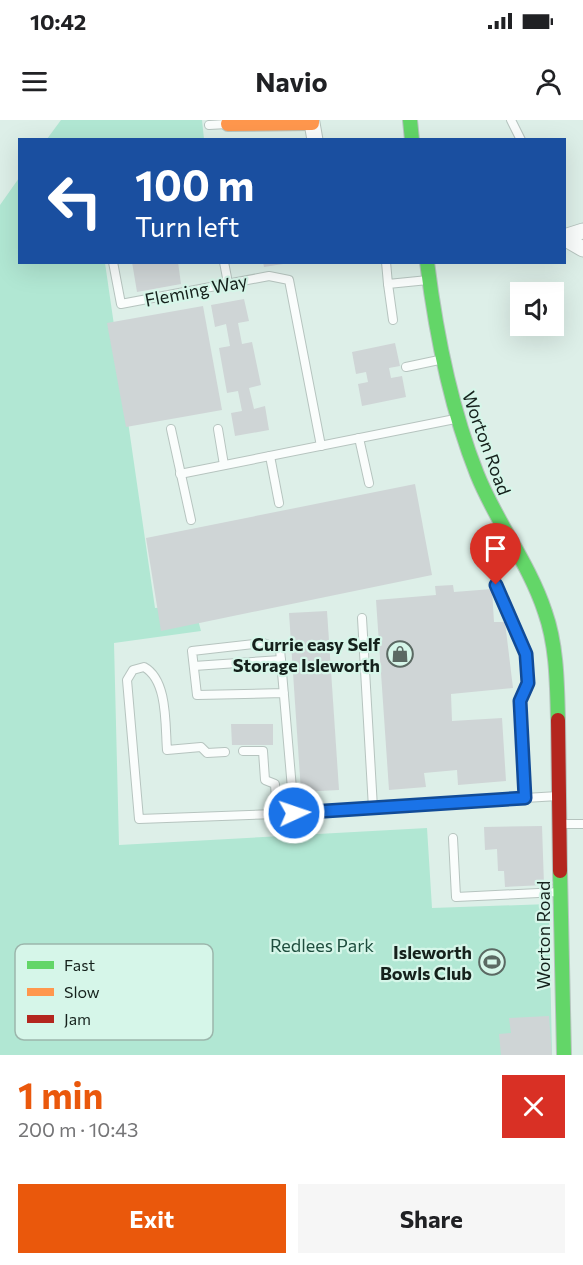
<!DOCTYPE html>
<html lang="en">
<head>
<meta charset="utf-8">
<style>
	body { margin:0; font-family:Commissioner,sans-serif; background:#f6f6f6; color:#202124; height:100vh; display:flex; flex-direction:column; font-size:22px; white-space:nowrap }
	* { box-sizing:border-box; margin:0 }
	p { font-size:20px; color:#757577 }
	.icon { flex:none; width:33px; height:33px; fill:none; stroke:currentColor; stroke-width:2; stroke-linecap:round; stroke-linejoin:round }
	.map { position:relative; height:935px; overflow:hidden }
	.panel { display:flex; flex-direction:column; background:#fff; flex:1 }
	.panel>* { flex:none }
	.top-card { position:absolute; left:18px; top:18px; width:548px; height:126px; border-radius:0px; box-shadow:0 6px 24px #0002; background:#1a4fa0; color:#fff; overflow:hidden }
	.fabs { position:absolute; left:510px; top:162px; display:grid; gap:12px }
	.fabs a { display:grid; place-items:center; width:54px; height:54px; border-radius:0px; background:#fff; box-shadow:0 6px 24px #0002; font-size:30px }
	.pin { position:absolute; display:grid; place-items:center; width:51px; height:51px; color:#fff; margin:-62px -26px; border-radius:50% 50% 50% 0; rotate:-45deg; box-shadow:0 0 6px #0007 }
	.pin .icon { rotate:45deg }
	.me { position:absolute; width:66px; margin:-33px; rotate:87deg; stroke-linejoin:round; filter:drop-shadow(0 0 4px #0008) }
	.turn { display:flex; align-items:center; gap:21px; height:126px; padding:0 18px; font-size:27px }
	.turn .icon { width:78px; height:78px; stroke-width:2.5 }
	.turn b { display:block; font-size:42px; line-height:51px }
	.round { display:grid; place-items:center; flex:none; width:63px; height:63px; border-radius:0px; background:#f6f6f6 }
	.summary { display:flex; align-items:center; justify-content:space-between; height:102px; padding:0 18px }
	h1 { font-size:36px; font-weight:700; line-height:45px; color:#ea580c }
	.primary-button { display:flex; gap:12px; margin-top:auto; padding:12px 18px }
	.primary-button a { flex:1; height:69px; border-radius:0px; background:#ea580c; color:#fff; font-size:24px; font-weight:700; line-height:69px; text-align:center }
	.primary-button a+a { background:#f6f6f6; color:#202124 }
	.status { display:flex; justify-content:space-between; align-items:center; height:42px; padding:0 30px; background:#fff; direction:ltr }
	.status svg { height:16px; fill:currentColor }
	header { display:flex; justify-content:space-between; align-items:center; height:78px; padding:0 18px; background:#fff; font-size:27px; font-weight:700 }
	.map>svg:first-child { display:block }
	.green { fill:#b1e7d3 }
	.building { fill:#cfd5d6 }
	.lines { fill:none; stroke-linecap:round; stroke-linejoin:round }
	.lane-casing { stroke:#b6c4bf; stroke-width:10 }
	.street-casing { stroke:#b6c4bf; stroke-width:17 }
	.fast-casing { stroke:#b6c4bf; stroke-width:16 }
	.slow-casing { stroke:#b6c4bf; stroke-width:16 }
	.jam-casing { stroke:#b6c4bf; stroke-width:16 }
	.lane { stroke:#fafdfc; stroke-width:8 }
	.street { stroke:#fafdfc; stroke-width:15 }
	.fast { stroke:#63d668; stroke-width:14 }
	.slow { stroke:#ff974d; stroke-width:14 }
	.jam { stroke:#b3261e; stroke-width:14 }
	.route-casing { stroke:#114b97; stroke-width:15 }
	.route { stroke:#1a73e8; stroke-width:10 }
	.labels { text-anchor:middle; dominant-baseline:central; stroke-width:4.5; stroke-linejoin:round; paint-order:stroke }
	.street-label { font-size:18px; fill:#15211c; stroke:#d6f6e9 }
	.poi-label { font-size:18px; font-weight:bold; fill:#15211c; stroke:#d6f6e9; text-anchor:end }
	.park-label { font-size:18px; fill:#1d4d3d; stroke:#d6f6e9 }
	.key { fill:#d6f6e9; stroke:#9cb6ac; stroke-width:1.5 }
	.key-label { font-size:16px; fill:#15211c }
</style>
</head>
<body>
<div class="status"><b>10:42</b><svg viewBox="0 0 49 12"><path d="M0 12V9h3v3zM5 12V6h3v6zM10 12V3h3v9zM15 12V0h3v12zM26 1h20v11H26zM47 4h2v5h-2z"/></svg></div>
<header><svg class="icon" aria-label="menu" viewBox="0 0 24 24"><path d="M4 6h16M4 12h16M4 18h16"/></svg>Navio<svg class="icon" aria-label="person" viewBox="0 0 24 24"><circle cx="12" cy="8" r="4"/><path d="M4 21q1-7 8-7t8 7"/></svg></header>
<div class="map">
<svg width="583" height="935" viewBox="0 0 583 935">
	<rect width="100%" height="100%" fill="#ddefe8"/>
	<g class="green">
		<polygon points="61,0 202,0 204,19 47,19"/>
		<polygon points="19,58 20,142 105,143 155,488 194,485 201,511 114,523 119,725 427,708 432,788 549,784 552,935 0,935 0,85"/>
	</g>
	<g class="building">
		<polygon points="132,142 178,142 181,164 137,172"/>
		<polygon points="263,142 283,142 283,144 264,147"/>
		<polygon points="244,179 249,201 238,203 242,224 252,222 261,265 249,268 254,289 265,286 269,310 235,316 231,293 242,291 238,271 227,273 219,228 230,226 226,204 215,207 211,185"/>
		<polygon points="203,186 222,290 126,307 107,203"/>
		<polygon points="395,223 400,246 389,248 391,258 402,256 406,277 362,286 358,264 368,262 366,252 356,254 352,232"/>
		<polygon points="415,364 432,455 161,511 146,418"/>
		<polygon points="453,465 454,472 492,469 494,502 505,502 513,568 451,574 452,601 502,598 506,661 458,665 457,650 424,653 426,667 389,670 376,480 436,475 435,466"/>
		<polygon points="327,491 339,670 301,672 289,493"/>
		<polygon points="231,604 273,604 273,625 232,625"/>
		<polygon points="542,706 544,765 505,767 504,751 498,751 497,729 485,730 484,707"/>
		<polygon points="549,896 552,935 501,935 499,914 511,913 509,898"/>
	</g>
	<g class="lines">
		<g class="lane-casing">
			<g id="lane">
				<polyline points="511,0 521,20"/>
				<polyline points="209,5 227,4"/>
				<polyline points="113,142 121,184 269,156 289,160 321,326"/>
				<polyline points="224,142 228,163"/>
				<polyline points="386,142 388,164 428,160"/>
				<polyline points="388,164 393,200"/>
				<polyline points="406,247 439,240"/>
				<polyline points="171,309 191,400"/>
				<polyline points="218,309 224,345"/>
				<polyline points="359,318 369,363"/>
				<polyline points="270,336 279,383"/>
				<polyline points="180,354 455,299"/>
				<polyline points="496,465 526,534 528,563 520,581 525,678 558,676"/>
				<polyline points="362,498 373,688"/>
				<polyline points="194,546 281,540"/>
				<polyline points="284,573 197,575 192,531 263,523 280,529 294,692 525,678"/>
				<polyline points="243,631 263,631 265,660 275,664 277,694 294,692"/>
				<path d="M225 632 207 633 201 627 167 630C165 605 168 560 144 547L133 550 127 560 139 699 277 694"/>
				<polyline points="562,704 583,704"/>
				<polyline points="453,718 456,777 559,772"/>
			</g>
		</g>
		<g class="street-casing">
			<g id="street">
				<polyline points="312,3 315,20"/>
				<polyline points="564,117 583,111"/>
				<polyline points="564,118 583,129"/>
			</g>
		</g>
		<g class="fast-casing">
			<g id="fast">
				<polyline points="410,0 412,20"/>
				<path d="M427 142C436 214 450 286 477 354 496 402 529 443 545 492 557 526 557 564 558 600"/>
				<polyline points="560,751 564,935"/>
			</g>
		</g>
		<g class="slow-casing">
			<polyline id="slow" points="228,4 312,3 312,0"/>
		</g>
		<g class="jam-casing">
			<polyline id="jam" points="558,600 560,751"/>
		</g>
		<use href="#lane" class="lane"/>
		<use href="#street" class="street"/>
		<use href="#fast" class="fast"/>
		<use href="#slow" class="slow"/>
		<use href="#jam" class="jam"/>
	</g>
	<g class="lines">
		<g class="route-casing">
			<polyline id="route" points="294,693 525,678 520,581 528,563 526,534 496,465"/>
		</g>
		<use href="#route" class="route"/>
	</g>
	<defs>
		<g id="shop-ring" transform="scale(1.35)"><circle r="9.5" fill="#d6f6e9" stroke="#5b6963" stroke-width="1.5"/><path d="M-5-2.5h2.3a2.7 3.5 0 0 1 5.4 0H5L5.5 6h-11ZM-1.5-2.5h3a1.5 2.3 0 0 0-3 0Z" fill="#5b6963"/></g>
		<g id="stadium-ring" transform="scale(1.35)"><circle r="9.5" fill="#d6f6e9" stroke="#5b6963" stroke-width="1.5"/><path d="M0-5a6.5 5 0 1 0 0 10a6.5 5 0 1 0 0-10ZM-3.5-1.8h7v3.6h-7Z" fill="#5b6963"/></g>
	</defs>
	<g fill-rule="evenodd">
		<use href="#shop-ring" x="400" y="534"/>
		<use href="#stadium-ring" x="492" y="842"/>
	</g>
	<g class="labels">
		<g class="street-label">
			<text transform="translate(196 170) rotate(-11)">Fleming Way</text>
			<text transform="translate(487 323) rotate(70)">Worton Road</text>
			<text transform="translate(543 815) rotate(-90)">Worton Road</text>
		</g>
		<g class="poi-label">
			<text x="380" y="524">Currie easy Self<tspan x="380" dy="21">Storage Isleworth</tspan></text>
			<text x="472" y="832">Isleworth<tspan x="472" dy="21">Bowls Club</tspan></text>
		</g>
		<g class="park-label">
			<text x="322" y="825">Redlees Park</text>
		</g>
	</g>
	<rect x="15" y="824" width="198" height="96" rx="9" class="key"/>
	<rect x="27" y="841" width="27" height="8" fill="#63d668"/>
	<rect x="27" y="868" width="27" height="8" fill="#ff974d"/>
	<rect x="27" y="895" width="27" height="8" fill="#b3261e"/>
	<g class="key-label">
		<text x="64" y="851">Fast</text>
		<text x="64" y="878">Slow</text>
		<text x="64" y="905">Jam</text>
	</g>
</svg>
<div class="fabs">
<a><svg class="icon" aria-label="sound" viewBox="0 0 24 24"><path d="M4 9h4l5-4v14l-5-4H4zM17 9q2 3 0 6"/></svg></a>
</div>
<div class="pin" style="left:496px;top:465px;background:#d93025"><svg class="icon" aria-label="arrive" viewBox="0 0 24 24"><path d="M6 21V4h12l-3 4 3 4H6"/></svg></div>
<svg class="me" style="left:294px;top:693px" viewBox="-20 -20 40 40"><circle r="17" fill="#1a73e8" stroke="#fff" stroke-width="3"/><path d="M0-11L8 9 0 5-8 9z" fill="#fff"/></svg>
<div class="top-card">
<div class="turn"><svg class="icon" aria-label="left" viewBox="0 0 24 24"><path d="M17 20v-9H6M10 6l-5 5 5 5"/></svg><div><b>100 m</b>Turn left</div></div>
</div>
</div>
<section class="panel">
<div class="summary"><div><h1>1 min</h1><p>200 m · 10:43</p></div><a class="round" style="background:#d93025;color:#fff"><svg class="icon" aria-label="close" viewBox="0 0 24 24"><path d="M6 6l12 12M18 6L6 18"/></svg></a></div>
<div class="primary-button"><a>Exit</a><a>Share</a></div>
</section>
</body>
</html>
